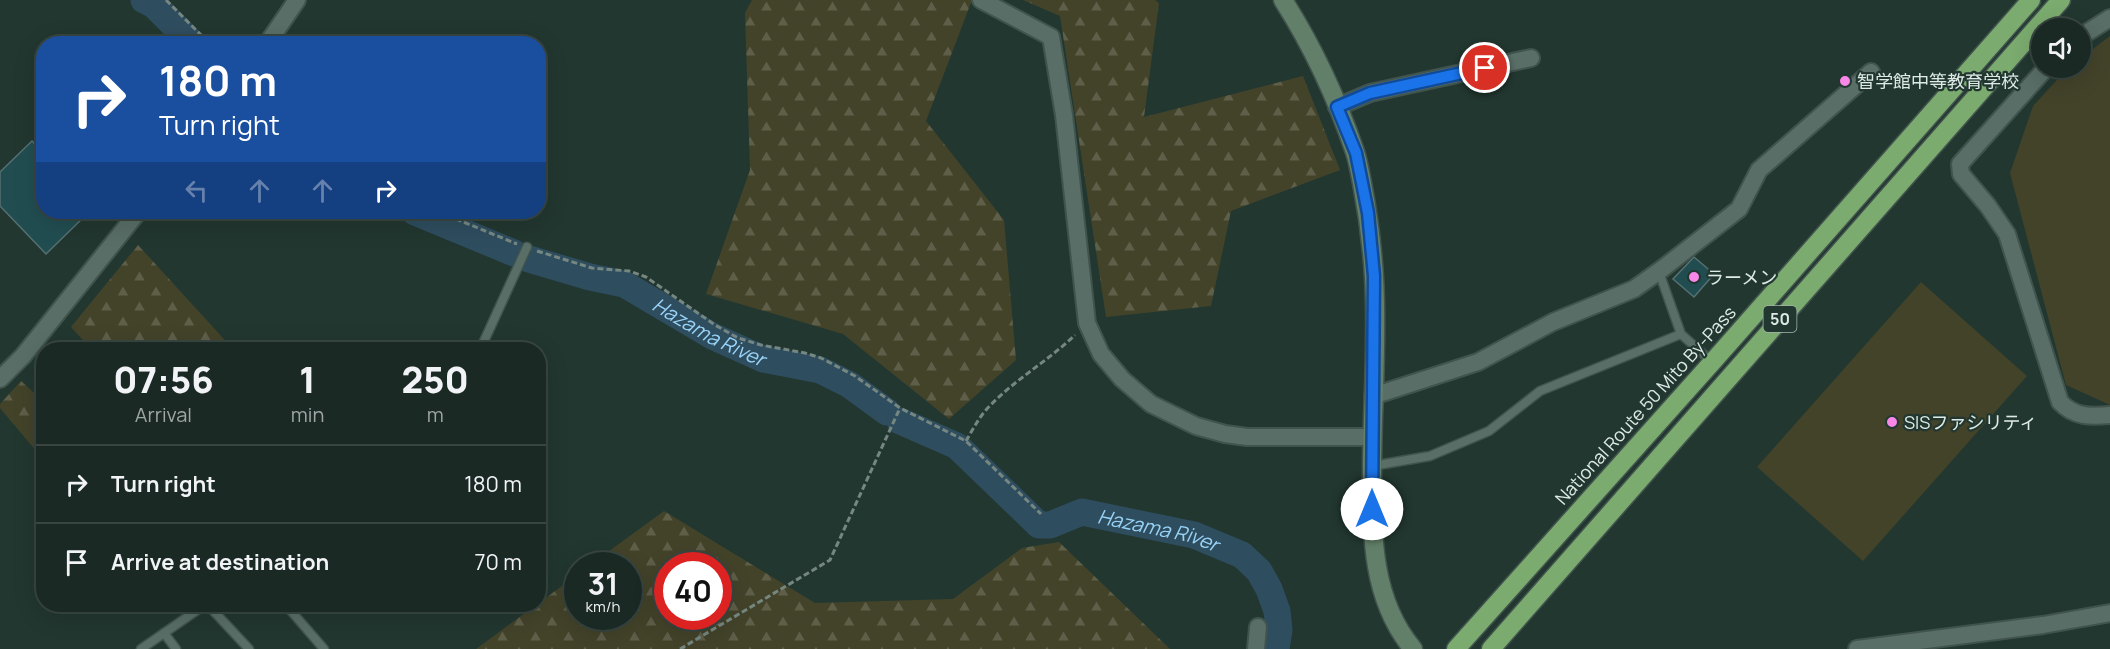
<!DOCTYPE html>
<html lang="en">
<head>
<meta charset="utf-8">
<style>
	body { margin:0; font-family:Manrope,"Noto Sans JP",sans-serif; background:#23312c; color:#f1f3f6; height:100vh; display:flex; flex-direction:column; font-size:22px; white-space:nowrap }
	* { box-sizing:border-box; margin:0 }
	p { font-size:20px; color:#9fa6a6 }
	.icon { flex:none; width:33px; height:33px; fill:none; stroke:currentColor; stroke-width:2; stroke-linecap:round; stroke-linejoin:round }
	.map { position:relative; flex:1; overflow:hidden }
	.drawer { position:absolute; left:36px; top:342px; width:510px; height:270px; display:flex; flex-direction:column; background:#1a2924; border-radius:24px; box-shadow:0 6px 24px #0002,0 0 0 2px #384541 }
	.drawer>* { flex:none }
	.top-card { position:absolute; left:36px; top:36px; width:510px; height:183px; border-radius:24px; box-shadow:0 6px 24px #0002,0 0 0 2px #384541; background:#1a4fa0; color:#fff; overflow:hidden }
	.buttons { position:absolute; left:2031px; top:18px; display:grid; gap:12px }
	.buttons a { display:grid; place-items:center; width:60px; height:60px; border-radius:50%; background:#1a2924; box-shadow:0 6px 24px #0002,0 0 0 2px #384541; font-size:30px }
	.speed { position:absolute; left:564px; top:552px; display:flex; gap:12px; font-size:30px; font-weight:700; text-align:center }
	.speed>* { display:grid; place-content:center; width:78px; height:78px; border-radius:50%; background:#1a2924; box-shadow:0 6px 24px #0002,0 0 0 2px #384541; line-height:1 }
	.speed small { font-size:15px; font-weight:400 }
	.speed .limit { border:9px solid #d22; background:#fff; color:#111 }
	.pin { position:absolute; display:grid; place-items:center; width:51px; height:51px; color:#fff; margin:-26px; border:3px solid #fff; border-radius:50%; box-shadow:0 2px 6px #0007 }
	.me { position:absolute; width:66px; margin:-33px; rotate:0deg; stroke-linejoin:round; filter:drop-shadow(0 0 4px #0008) }
	.turn { display:flex; align-items:center; gap:21px; height:126px; padding:0 24px; font-size:27px }
	.turn .icon { width:78px; height:78px; stroke-width:2.5 }
	.turn b { display:block; font-size:42px; line-height:51px }
	.lanes { display:flex; align-items:center; height:57px; padding:0 24px; background:#0003; justify-content:center; gap:30px; direction:ltr }
	.lanes .off { opacity:.35 }
	.eta { display:flex; justify-content:space-evenly; align-items:center; height:102px; text-align:center }
	.eta b { font-size:36px; font-weight:800; line-height:42px }
	ul { padding:0; list-style:none }
	li { display:flex; align-items:center; gap:18px; height:78px; padding:0 24px; border-top:2px solid #384541 }
	li div { flex:1 }
	li b { display:block; font-size:22px }
	li em { font-style:normal }
	.map>svg:first-child { display:block }
	.forest { fill:url(#forest-firs); fill-rule:evenodd }
	.park { fill:#43432a }
	.lines { fill:none; stroke-linecap:round; stroke-linejoin:round }
	.river { stroke:#2e4d5f; stroke-width:27 }
	.building { fill:#214d51; stroke:#577072; stroke-width:1.5 }
	.lane-casing { stroke:#41534d; stroke-width:11 }
	.street-casing { stroke:#41534d; stroke-width:20 }
	.secondary-casing { stroke:#41534d; stroke-width:21 }
	.highway-casing { stroke:#41534d; stroke-width:21 }
	.path { stroke:#768781; stroke-width:3; stroke-dasharray:6 3; stroke-linecap:butt }
	.lane { stroke:#586e66; stroke-width:8 }
	.street { stroke:#586e66; stroke-width:16 }
	.secondary { stroke:#628069; stroke-width:18 }
	.highway { stroke:#7bab6f; stroke-width:18 }
	.route-casing { stroke:#114b97; stroke-width:15 }
	.route { stroke:#1a73e8; stroke-width:10 }
	.poi-dot { fill:#f987e8; stroke:#223730; stroke-width:2 }
	.labels { text-anchor:middle; dominant-baseline:central; stroke-width:4.5; stroke-linejoin:round; paint-order:stroke }
	.shield { fill:#223730; stroke:#a5b4af; stroke-width:1.5 }
	.shield-label { font-size:16px; font-weight:bold; fill:#ddeae5 }
	.poi-label { font-size:18px; fill:#ddeae5; stroke:#223730; text-anchor:start }
	.street-label { font-size:18px; fill:#ddeae5; stroke:#223730 }
	.water-label { font-size:20px; font-style:italic; fill:#98d3f7; stroke:#223730 }
</style>
</head>
<body>
<div class="map">
<svg width="2110" height="649" viewBox="0 0 2110 649">
	<defs>
		<pattern id="forest-firs" width="22" height="20" patternUnits="userSpaceOnUse" patternTransform="scale(1.5)"><rect width="22" height="20" fill="#43432a"/><path d="M5 1l3.5 6h-7zM16 11l3.5 6h-7z" fill="#5e5e49"/></pattern>
	</defs>
	<rect width="100%" height="100%" fill="#223730"/>
	<g class="forest">
		<polygon points="752,0 972,0 926,121 1004,220 1016,360 949,419 843,334 706,294 750,170 745,13"/>
		<polygon points="1023,0 1155,0 1159,3 1144,117 1303,76 1340,170 1231,211 1211,306 1106,317 1060,16"/>
		<polygon points="138,245 233,349 91,349 71,327"/>
		<polygon points="21,381 43,401 43,459 0,408 0,404"/>
		<path d="M664 511 815 603 953 599 1022 548 1059 542 1170 649H476L577 575 578 616H628V566L590 565ZM668 566H718V616H668Z"/>
	</g>
	<g class="park">
		<polygon points="2110,36 2110,405 2066,385 2010,173 2033,106 2068,68 2080,68 2081,58"/>
		<polygon points="1921,282 2027,376 1863,561 1757,467"/>
	</g>
	<g class="lines">
		<g class="river">
			<polyline points="144,0 154,5 193,44"/>
			<polyline points="415,212 514,253"/>
			<path id="s1" d="M529 259 590 277 624 284 712 336 763 359 820 370 850 385 887 412"/>
			<path id="s2" d="M900 421 957 446 1039 525H1050L1082 512 1194 535 1242 555 1259 571 1269 589 1277 611 1279 630 1276 649"/>
		</g>
	</g>
	<g class="building">
		<polygon points="32,141 44,153 44,212 89,212 46,254 0,206 0,172"/>
		<polygon points="1694,257 1714,274 1694,297 1673,279"/>
	</g>
	<g class="lines">
		<g class="lane-casing">
			<g id="lane">
				<polyline points="1659,272 1681,334 1712,362"/>
				<polyline points="480,350 527,247"/>
				<polyline points="1372,466 1430,456 1489,431 1540,391 1681,334"/>
				<polyline points="207,604 249,649"/>
				<polyline points="285,604 324,649"/>
				<polyline points="164,633 176,649"/>
				<polyline points="141,649 206,604"/>
			</g>
		</g>
		<g class="street-casing">
			<g id="street">
				<polyline points="981,0 1051,37 1064,115 1087,323 1101,354 1122,379 1151,404 1196,426 1225,434 1247,437 1372,437"/>
				<polyline points="2080,37 2110,18"/>
				<polyline points="267,44 297,0"/>
				<path d="M2046 68 1960 164 1961 174 1988 206 2007 234 2060 402C2074 417 2091 417 2110 415"/>
				<polyline points="1337,107 1370,93 1531,58"/>
				<polyline points="0,379 23,356 138,212"/>
				<polyline points="1373,396 1478,362 1553,322 1634,289 1662,269 1739,209 1759,170 1871,72"/>
				<polyline points="1256,649 1258,627"/>
				<polyline points="1857,649 2043,625 2110,613"/>
			</g>
		</g>
		<g class="secondary-casing">
			<path id="secondary" d="M1283 0C1313 47 1337 99 1355 152 1358 161 1360 172 1362 183 1368 214 1372 245 1374 277 1378 342 1372 407 1372 472 1372 534 1371 599 1413 649"/>
		</g>
		<g class="highway-casing">
			<g id="highway">
				<polyline points="1456,649 1716,358 2031,0"/>
				<polyline points="1491,649 2061,0"/>
			</g>
		</g>
		<g class="path">
			<polyline points="166,0 210,44"/>
			<polyline points="439,212 517,244"/>
			<polyline points="537,251 592,268 629,271 646,277 715,325 738,338 761,345 805,353 821,358 855,376 900,408 966,441 1041,514"/>
			<path d="M966 441C972 431 978 419 986 410 1012 381 1047 362 1075 335"/>
			<polyline points="680,649 830,560 900,408"/>
		</g>
		<use href="#lane" class="lane"/>
		<use href="#street" class="street"/>
		<use href="#secondary" class="secondary"/>
		<use href="#highway" class="highway"/>
	</g>
	<g class="lines">
		<g class="route-casing">
			<polyline id="route" points="1372,509 1374,276 1368,213 1356,153 1337,107 1370,93 1485,68"/>
		</g>
		<use href="#route" class="route"/>
	</g>
	<g class="poi-dot">
		<circle cx="1845" cy="81" r="6"/>
		<circle cx="1694" cy="277" r="6"/>
		<circle cx="1892" cy="422" r="6"/>
	</g>
	<g class="labels">
		<rect class="shield" x="1763.5" y="306" width="33" height="26" rx="4.5"/>
		<g class="shield-label">
			<text x="1780" y="319">50</text>
		</g>
		<g class="poi-label">
			<text x="1857" y="81">智学館中等教育学校</text>
			<text x="1706" y="277">ラーメン</text>
			<text x="1904" y="422">SISファシリティ</text>
		</g>
		<g class="street-label">
			<text transform="translate(1645 405) rotate(-48)">National Route 50 Mito By-Pass</text>
		</g>
		<g class="water-label">
			<text stroke="none"><textPath href="#s1" startOffset="196">Hazama River</textPath></text>
			<text stroke="none"><textPath href="#s2" startOffset="300">Hazama River</textPath></text>
		</g>
	</g>
</svg>
<div class="buttons">
<a><svg class="icon" aria-label="sound" viewBox="0 0 24 24"><path d="M4 9h4l5-4v14l-5-4H4zM17 9q2 3 0 6"/></svg></a>
</div>
<div class="speed"><div>31<small>km/h</small></div><div class="limit">40</div></div>
<div class="pin" style="left:1485px;top:68px;background:#d93025"><svg class="icon" aria-label="arrive" viewBox="0 0 24 24"><path d="M6 21V4h12l-3 4 3 4H6"/></svg></div>
<svg class="me" style="left:1372px;top:509px" viewBox="-20 -20 40 40"><circle r="19" fill="#fff"/><path d="M0-13L10 11 0 6-10 11z" fill="#1a73e8"/></svg>
<div class="top-card">
<div class="turn"><svg class="icon" aria-label="right" viewBox="0 0 24 24"><path d="M7 20v-9h11M14 6l5 5-5 5"/></svg><div><b>180 m</b>Turn right</div></div>
<div class="lanes"><svg class="icon off" aria-label="left" viewBox="0 0 24 24"><path d="M17 20v-9H6M10 6l-5 5 5 5"/></svg><svg class="icon off" aria-label="ahead" viewBox="0 0 24 24"><path d="M12 20V5M6 11l6-6 6 6"/></svg><svg class="icon off" aria-label="ahead" viewBox="0 0 24 24"><path d="M12 20V5M6 11l6-6 6 6"/></svg><svg class="icon" aria-label="right" viewBox="0 0 24 24"><path d="M7 20v-9h11M14 6l5 5-5 5"/></svg></div>
</div>
<section class="drawer">
<div class="eta">
<div><b>07:56</b><p>Arrival</p></div>
<div><b>1</b><p>min</p></div>
<div><b>250</b><p>m</p></div>
</div>
<ul>
<li><svg class="icon" aria-label="right" viewBox="0 0 24 24"><path d="M7 20v-9h11M14 6l5 5-5 5"/></svg><div><b>Turn right</b></div><em>180 m</em></li>
<li><svg class="icon" aria-label="arrive" viewBox="0 0 24 24"><path d="M6 21V4h12l-3 4 3 4H6"/></svg><div><b>Arrive at destination</b></div><em>70 m</em></li>
</ul>
</section>
</div>
</body>
</html>
